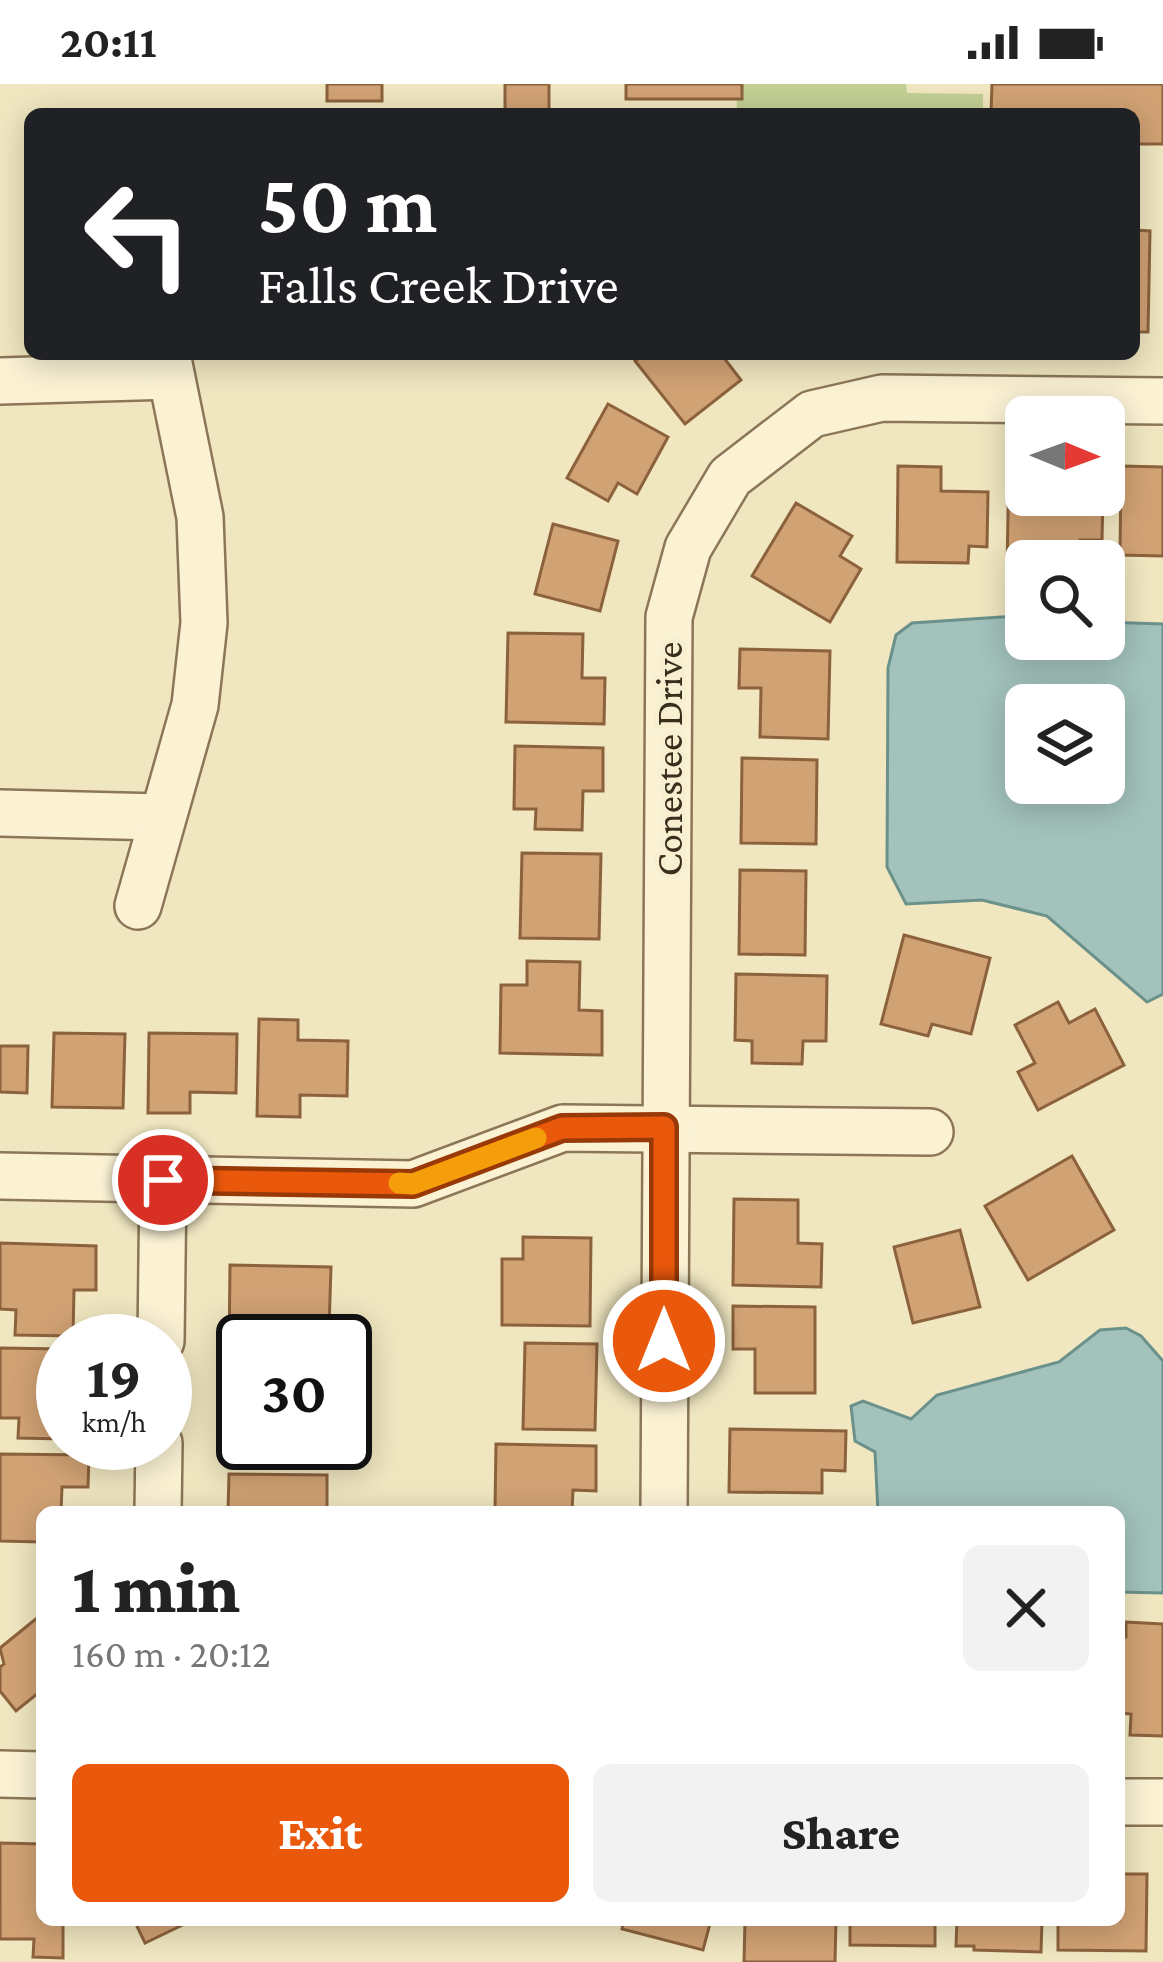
<!DOCTYPE html>
<html lang="en">
<head>
<meta charset="utf-8">
<style>
	body { margin:0; font-family:"Crimson Pro",serif; background:#f2f2f2; color:#222; height:100vh; display:flex; flex-direction:column; font-size:45px; white-space:nowrap }
	* { box-sizing:border-box; margin:0 }
	p { font-size:39px; color:#767676 }
	.icon { flex:none; width:66px; height:66px; fill:none; stroke:currentColor; stroke-width:2; stroke-linecap:round; stroke-linejoin:round }
	.map { position:relative; flex:1; overflow:hidden }
	.side { position:absolute; left:36px; top:1422px; width:1089px; height:420px; display:flex; flex-direction:column; background:#fff; border-radius:18px; box-shadow:0 6px 30px #0003 }
	.side>* { flex:none }
	.banner { position:absolute; left:24px; top:24px; width:1116px; height:252px; border-radius:18px; box-shadow:0 6px 30px #0003; background:#202124; color:#fff; overflow:hidden }
	.needle { width:78px; rotate:91deg }
	.fabs { position:absolute; left:1005px; top:312px; display:grid; gap:24px }
	.fabs a { display:grid; place-items:center; width:120px; height:120px; border-radius:18px; background:#fff; box-shadow:0 6px 30px #0003; font-size:60px }
	.speed { position:absolute; left:36px; top:1230px; display:flex; gap:24px; font-size:60px; font-weight:700; text-align:center }
	.speed>* { display:grid; place-content:center; width:156px; height:156px; border-radius:50%; background:#fff; box-shadow:0 6px 30px #0003; line-height:1 }
	.speed small { font-size:30px; font-weight:400 }
	.speed .limit { border:6px solid #111; border-radius:18px; background:#fff; color:#111 }
	.pin { position:absolute; display:grid; place-items:center; width:102px; height:102px; color:#fff; margin:-51px; border:6px solid #fff; border-radius:50%; box-shadow:0 3px 12px #0007 }
	.me { position:absolute; width:132px; margin:-66px; rotate:0deg; stroke-linejoin:round; filter:drop-shadow(0 0 9px #0008) }
	.turn { display:flex; align-items:center; gap:42px; height:252px; padding:0 36px; font-size:54px }
	.turn .icon { width:156px; height:156px; stroke-width:2.5 }
	.turn b { display:block; font-size:84px; line-height:102px }
	.round { display:grid; place-items:center; flex:none; width:126px; height:126px; border-radius:18px; background:#f2f2f2 }
	.summary { display:flex; align-items:center; justify-content:space-between; height:204px; padding:0 36px }
	h1 { font-size:72px; font-weight:800; line-height:90px }
	.cta { display:flex; gap:24px; margin-top:auto; padding:24px 36px }
	.cta a { flex:1; height:138px; border-radius:18px; background:#ea580c; color:#fff; font-size:48px; font-weight:800; line-height:138px; text-align:center }
	.cta a+a { background:#f2f2f2; color:#222 }
	.status { display:flex; justify-content:space-between; align-items:center; height:84px; padding:0 60px; background:#fff; direction:ltr }
	.status svg { height:33px; fill:currentColor }
	.map>svg:first-child { display:block }
	.green { fill:#c3cf94 }
	.water { fill:#a3c2bc; stroke:#6a918a; stroke-width:3; fill-rule:evenodd }
	.building { fill:#d1a274; stroke:#8b623c; stroke-width:3 }
	.lines { fill:none; stroke-linecap:round; stroke-linejoin:round }
	.minor-casing { stroke:#8b7757; stroke-width:50 }
	.minor { stroke:#fbf2d4; stroke-width:45 }
	.route-casing { stroke:#983908; stroke-width:30 }
	.route { stroke:#ea580c; stroke-width:21 }
	.slow { stroke:#f59e0b; stroke-width:21 }
	.labels { text-anchor:middle; dominant-baseline:central; stroke-width:10; stroke-linejoin:round; paint-order:stroke }
	.street-label { font-size:39px; fill:#392d1c; stroke:#f7efd0 }
</style>
</head>
<body>
<div class="status"><b>20:11</b><svg viewBox="0 0 49 12"><path d="M0 12V9h3v3zM5 12V6h3v6zM10 12V3h3v9zM15 12V0h3v12zM26 1h20v11H26zM47 4h2v5h-2z"/></svg></div>
<div class="map">
<svg width="1163" height="1878" viewBox="0 0 1163 1878">
	<rect width="100%" height="100%" fill="#f0e6c0"/>
	<polygon class="green" points="736,0 906,0 907,9 983,10 983,30 737,30"/>
	<g class="water">
		<path d="M1016 532 1026 533V555H1104V538L1163 540V910L1147 918 1047 832 982 816 906 820 887 783 888 584 896 551 912 539ZM1026 621H1104V699H1026Z"/>
		<polygon points="1126,1244 1141,1252 1163,1277 1163,1509 1119,1508 1119,1428 878,1428 875,1368 855,1357 851,1322 863,1317 911,1335 937,1311 1059,1278 1100,1246"/>
	</g>
	<g class="building">
		<rect x="327" y="0" width="55" height="17"/>
		<rect x="505" y="0" width="44" height="30"/>
		<rect x="626" y="0" width="116" height="15"/>
		<polygon points="992,0 1163,0 1163,60 1134,60 1134,30 991,30"/>
		<polygon points="1134,146 1150,147 1148,248 1134,248"/>
		<polygon points="644,270 721,270 741,296 685,340 635,277"/>
		<polygon points="608,320 668,353 637,410 618,399 608,417 567,394"/>
		<polygon points="1009,378 1026,379 1026,411 1103,411 1102,456 1080,456 1079,477 1026,477 1026,484 1007,484"/>
		<polygon points="898,382 941,383 941,407 988,408 987,463 969,462 968,479 897,478"/>
		<polygon points="1121,382 1163,383 1163,472 1120,471"/>
		<polygon points="796,419 852,452 840,472 861,485 830,538 752,492"/>
		<polygon points="553,440 618,457 600,527 535,510"/>
		<polygon points="508,549 583,550 582,594 605,594 604,640 506,638"/>
		<polygon points="740,565 830,567 828,655 760,653 761,604 739,604"/>
		<polygon points="515,662 603,664 603,707 583,707 582,746 535,745 536,725 514,725"/>
		<polygon points="742,674 817,676 816,760 741,759"/>
		<polygon points="522,769 601,770 599,855 520,854"/>
		<polygon points="740,786 806,787 805,871 739,870"/>
		<polygon points="904,851 990,874 971,950 932,940 928,952 881,940"/>
		<polygon points="527,877 580,878 579,926 602,927 602,971 500,969 501,901 527,901"/>
		<polygon points="736,890 827,892 826,957 803,957 802,980 752,979 752,957 735,956"/>
		<polygon points="1058,918 1069,939 1095,925 1124,981 1038,1026 1018,988 1035,979 1015,941"/>
		<polygon points="259,935 298,936 298,956 348,957 347,1012 300,1011 300,1033 257,1032"/>
		<polygon points="54,949 125,950 123,1024 52,1023"/>
		<polygon points="149,949 237,950 236,1009 190,1008 190,1029 148,1029"/>
		<polygon points="0,962 28,962 27,1009 0,1008"/>
		<polygon points="1072,1072 1114,1146 1028,1196 985,1122"/>
		<polygon points="734,1115 798,1116 798,1159 822,1160 821,1203 733,1201"/>
		<polygon points="960,1146 980,1223 913,1239 894,1163"/>
		<polygon points="523,1153 591,1154 590,1242 502,1241 502,1175 523,1175"/>
		<polygon points="0,1159 96,1162 96,1206 74,1206 73,1252 15,1251 16,1226 0,1225"/>
		<polygon points="230,1181 331,1183 329,1244 307,1244 307,1257 243,1257 243,1271 229,1270"/>
		<polygon points="733,1222 815,1223 815,1309 755,1309 755,1265 733,1265"/>
		<polygon points="525,1259 597,1260 595,1346 523,1345"/>
		<polygon points="0,1264 63,1265 63,1355 18,1354 19,1334 0,1334"/>
		<polygon points="230,1286 243,1286 243,1359 323,1359 323,1375 228,1374"/>
		<polygon points="730,1345 846,1347 845,1387 822,1386 822,1409 729,1408"/>
		<polygon points="496,1360 596,1362 596,1407 573,1406 572,1428 495,1425"/>
		<polygon points="0,1370 89,1371 88,1403 62,1403 61,1428 42,1428 42,1458 0,1457"/>
		<polygon points="229,1390 327,1391 327,1428 228,1428"/>
		<polygon points="42,1530 42,1606 16,1627 0,1607 0,1583 4,1580 0,1564"/>
		<polygon points="1126,1538 1163,1540 1163,1652 1130,1651 1131,1630 1119,1629 1119,1553 1126,1553"/>
		<polygon points="0,1759 42,1760 42,1836 63,1836 63,1874 33,1873 34,1855 0,1855"/>
		<polygon points="1119,1790 1147,1790 1146,1867 1058,1866 1058,1836 1119,1836"/>
		<polygon points="134,1836 193,1836 145,1859"/>
		<polygon points="624,1836 711,1836 703,1866 622,1845"/>
		<polygon points="745,1836 836,1836 835,1878 744,1878"/>
		<polygon points="850,1836 935,1836 935,1862 850,1861"/>
		<polygon points="957,1836 1042,1836 1041,1868 974,1866 974,1862 956,1862"/>
	</g>
	<g class="lines">
		<g class="minor-casing">
			<g id="minor">
				<polyline points="0,297 171,292"/>
				<polyline points="0,729 161,733"/>
				<polyline points="138,822 195,621 204,539 200,433 167,270"/>
				<polyline points="0,1092 413,1100 563,1044 930,1048"/>
				<polyline points="161,1257 163,1096"/>
				<polyline points="158,1428 159,1359"/>
				<polyline points="664,1428 669,533 688,464 730,393 812,330 882,314 1163,317"/>
				<polyline points="0,1690 42,1691"/>
				<polyline points="1119,1718 1163,1718"/>
			</g>
		</g>
		<use href="#minor" class="minor"/>
	</g>
	<g class="lines">
		<g class="route-casing">
			<polyline id="route" points="163,1096 413,1100 562,1044 664,1043 664,1257"/>
		</g>
		<use href="#route" class="route"/>
		<polyline class="slow" points="399,1099 413,1100 536,1054"/>
	</g>
	<g class="labels">
		<g class="street-label">
			<text transform="translate(668 675) rotate(-90)">Conestee Drive</text>
		</g>
	</g>
</svg>
<div class="fabs">
<a><svg class="needle" viewBox="-14 -14 28 28"><path d="M0-13l5 13h-10z" fill="#e53935"/><path d="M0 13l5-13h-10z" fill="#767676"/></svg></a>
<a><svg class="icon" aria-label="search" viewBox="0 0 24 24"><circle cx="10" cy="10" r="6"/><path d="M15 15l6 6"/></svg></a>
<a><svg class="icon" aria-label="layers" viewBox="0 0 24 24"><path d="M12 4l9 5-9 5-9-5zM3 14l9 5 9-5"/></svg></a>
</div>
<div class="speed"><div>19<small>km/h</small></div><div class="limit">30</div></div>
<div class="pin" style="left:163px;top:1096px;background:#d93025"><svg class="icon" aria-label="arrive" viewBox="0 0 24 24"><path d="M6 21V4h12l-3 4 3 4H6"/></svg></div>
<svg class="me" style="left:664px;top:1257px" viewBox="-20 -20 40 40"><circle r="17" fill="#ea580c" stroke="#fff" stroke-width="3"/><path d="M0-11L8 9 0 5-8 9z" fill="#fff"/></svg>
<div class="banner">
<div class="turn"><svg class="icon" aria-label="left" viewBox="0 0 24 24"><path d="M17 20v-9H6M10 6l-5 5 5 5"/></svg><div><b>50 m</b>Falls Creek Drive</div></div>
</div>
<section class="side">
<div class="summary"><div><h1>1 min</h1><p>160 m · 20:12</p></div><a class="round"><svg class="icon" aria-label="close" viewBox="0 0 24 24"><path d="M6 6l12 12M18 6L6 18"/></svg></a></div>
<div class="cta"><a>Exit</a><a>Share</a></div>
</section>
</div>
</body>
</html>
